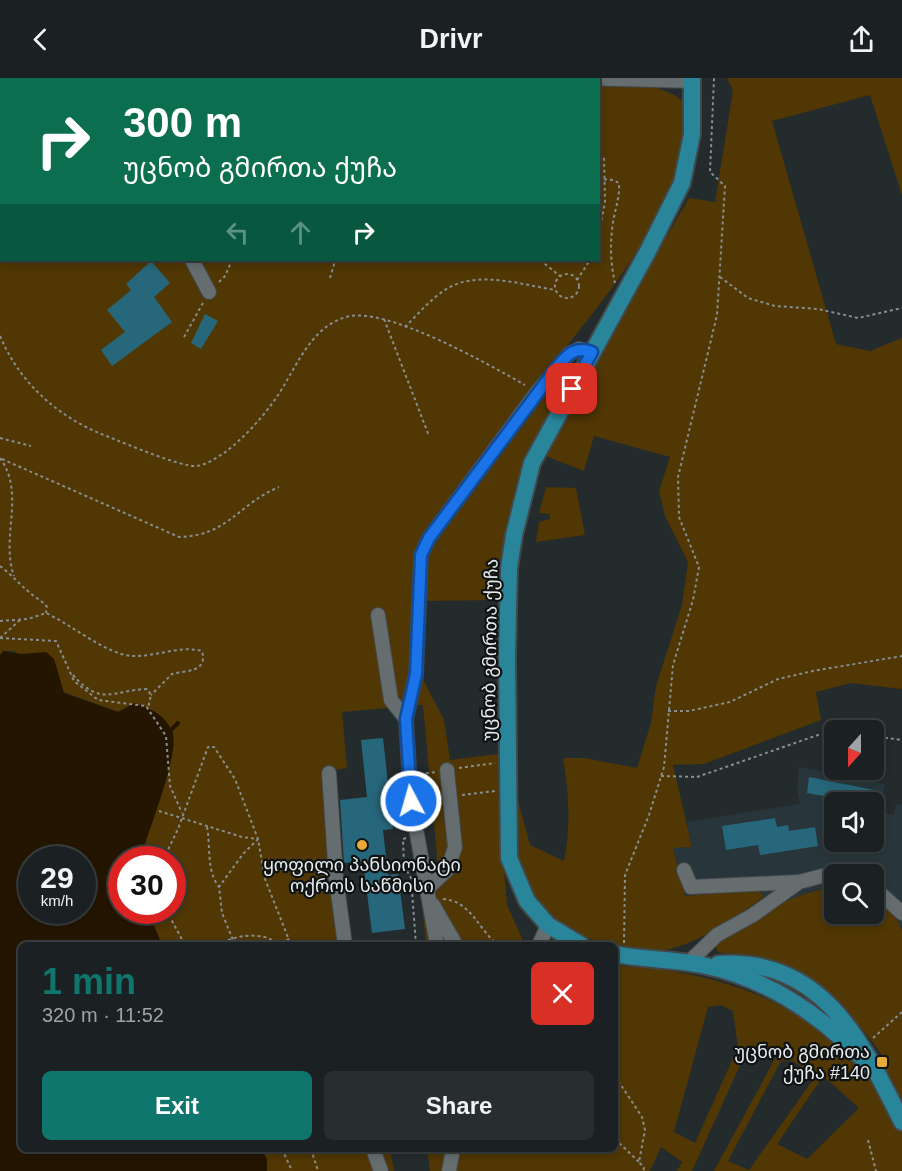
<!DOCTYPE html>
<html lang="en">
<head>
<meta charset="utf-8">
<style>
	body { margin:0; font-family:Arial,"Noto Sans Georgian",sans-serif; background:#282d2f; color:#f1f3f6; height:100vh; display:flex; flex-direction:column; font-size:22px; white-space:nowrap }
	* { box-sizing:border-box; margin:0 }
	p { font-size:20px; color:#a0a3a5 }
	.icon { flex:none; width:33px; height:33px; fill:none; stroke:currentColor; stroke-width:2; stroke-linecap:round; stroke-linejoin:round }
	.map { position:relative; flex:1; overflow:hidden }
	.sheet { position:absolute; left:18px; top:864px; width:600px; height:210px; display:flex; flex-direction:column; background:#1b2022; border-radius:9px; box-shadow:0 3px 9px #0003,0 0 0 2px #393e40 }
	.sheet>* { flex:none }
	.hud { position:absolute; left:0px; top:0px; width:600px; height:183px; box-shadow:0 3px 9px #0003,0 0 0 2px #393e40; background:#0b6e4f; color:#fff; overflow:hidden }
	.needle { width:39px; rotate:201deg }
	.tools { position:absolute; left:824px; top:642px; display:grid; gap:12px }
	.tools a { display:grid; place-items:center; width:60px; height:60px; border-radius:9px; background:#1b2022; box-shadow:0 3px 9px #0003,0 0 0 2px #393e40; font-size:30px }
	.speed { position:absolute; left:18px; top:768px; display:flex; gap:12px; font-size:30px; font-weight:700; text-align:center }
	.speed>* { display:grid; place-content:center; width:78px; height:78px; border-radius:50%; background:#1b2022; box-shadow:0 3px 9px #0003,0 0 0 2px #393e40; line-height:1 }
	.speed small { font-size:15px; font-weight:400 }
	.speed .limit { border:9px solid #d22; background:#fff; color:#111 }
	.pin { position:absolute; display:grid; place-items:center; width:51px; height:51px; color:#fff; margin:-26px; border-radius:12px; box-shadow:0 3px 9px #0006 }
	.me { position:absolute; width:66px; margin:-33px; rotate:354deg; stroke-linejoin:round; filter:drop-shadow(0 0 4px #0008) }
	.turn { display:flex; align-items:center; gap:21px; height:126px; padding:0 24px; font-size:27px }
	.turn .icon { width:78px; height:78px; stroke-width:2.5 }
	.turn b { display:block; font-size:42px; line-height:51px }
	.lanes { display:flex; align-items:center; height:57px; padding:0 24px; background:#0003; justify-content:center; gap:30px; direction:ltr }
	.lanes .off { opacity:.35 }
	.round { display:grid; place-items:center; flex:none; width:63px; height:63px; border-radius:9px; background:#282d2f }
	.summary { display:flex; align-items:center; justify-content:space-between; height:102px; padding:0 24px }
	h1 { font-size:36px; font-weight:700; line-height:45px; color:#0f766e }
	.cta { display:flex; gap:12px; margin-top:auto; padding:12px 24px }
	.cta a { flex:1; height:69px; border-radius:9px; background:#0f766e; color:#fff; font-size:24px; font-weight:700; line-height:69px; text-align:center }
	.cta a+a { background:#282d2f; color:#f1f3f6 }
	header { display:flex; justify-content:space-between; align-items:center; height:78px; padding:0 24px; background:#1b2022; font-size:27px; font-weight:700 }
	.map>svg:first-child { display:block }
	.built { fill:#28363b; fill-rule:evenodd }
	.green { fill:#503704; fill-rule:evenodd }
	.water { fill:#241500; fill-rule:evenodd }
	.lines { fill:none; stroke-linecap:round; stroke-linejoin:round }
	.stream { stroke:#241500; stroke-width:4 }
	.building { fill:#27677b }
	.minor-casing { stroke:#42474a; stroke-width:16 }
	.major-casing { stroke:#42474a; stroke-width:20 }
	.path { stroke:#888d8f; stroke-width:2; stroke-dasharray:3 3; stroke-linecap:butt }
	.minor { stroke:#656d6f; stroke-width:14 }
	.major { stroke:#29869a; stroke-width:16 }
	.route-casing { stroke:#114b97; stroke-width:15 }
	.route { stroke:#1a73e8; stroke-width:10 }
	.poi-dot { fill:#e8ab37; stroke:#101314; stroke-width:2 }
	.labels { text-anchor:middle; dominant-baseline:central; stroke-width:4.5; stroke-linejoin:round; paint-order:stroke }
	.street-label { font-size:18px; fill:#e9edee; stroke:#101314 }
	.poi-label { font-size:18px; fill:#e9edee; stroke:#101314 }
</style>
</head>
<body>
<header><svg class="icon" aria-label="back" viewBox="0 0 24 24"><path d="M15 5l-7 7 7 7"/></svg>Drivr<svg class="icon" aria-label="share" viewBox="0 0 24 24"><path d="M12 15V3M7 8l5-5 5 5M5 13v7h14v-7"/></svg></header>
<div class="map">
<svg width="902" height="1093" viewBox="0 0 902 1093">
	<rect width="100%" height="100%" fill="#242b2d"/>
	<path class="built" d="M799 689 885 706 880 735 894 737 896 726 902 727V852L890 829 873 817V796H834V809L817 811 774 829 758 812 685 818 673 770 692 769 687 744 800 726 797 712ZM834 724H873V764H834Z"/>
	<g class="green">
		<path d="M0 0H659L658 10 674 17 688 27C686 48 685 70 678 91 649 174 588 240 534 309L560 289 568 288 572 294 522 395 500 484 501 522 423 523 424 603 444 642 450 682 498 676 500 741 507 827 525 867H426L419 798 438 789 423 627 342 634 347 690 326 693 341 867H162L153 845 148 842 147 833 172 832V782L122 781 135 625 118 634 63 614 14 573H4L0 577ZM2 2H598V182H2Z"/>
		<path d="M727 0H902V117L870 17 772 43 836 266 870 273 902 260V611L851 605 816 614 821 642 704 686 673 687 692 769 673 770 685 818 758 812 764 818C744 836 690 870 664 872 617 875 559 858 532 816 514 789 515 740 514 708L530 767 564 783C571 747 569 716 563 680H585L637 690 651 645 656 608 682 527 688 484 665 438 659 413 670 379 594 358 584 393 540 376 689 120 715 124 733 13Z"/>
		<polygon points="546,409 576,410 585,457 536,464 539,444 550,441 550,436 539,435"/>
		<path d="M834 809V836H873V817L890 829 902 852V1025L885 994 888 986C857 940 818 896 763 879 748 875 732 877 717 874L716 867C740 842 799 813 834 809Z"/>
		<path d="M615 888C716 891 819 926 877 1013 885 1025 899 1042 902 1056 902 1068 902 1081 902 1093H714L778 975 765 967 747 972 692 1093H677L682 1084 661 1069 650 1093H430L427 1071H615ZM721 927 733 933 738 969 695 1065 674 1054 708 929ZM781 983H793L815 999 749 1092 728 1083ZM823 998 859 1030 807 1081 777 1066Z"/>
		<polygon points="262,1071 390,1071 394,1093 267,1093 267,1082"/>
	</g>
	<path class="water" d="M3 573 21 576 46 574 54 581 64 615 118 634 135 625C152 631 167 638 173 656 179 677 147 757 140 781L122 782V832L147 833 148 842 153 845 162 867H21V1071H262L267 1082V1093H0V577ZM32 782H82V832H32Z"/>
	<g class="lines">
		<polyline class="stream" points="168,655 178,645"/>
	</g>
	<g class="building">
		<polygon points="151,183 170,205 154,219 172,244 112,288 101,272 125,254 107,232 131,212 126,206"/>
		<polygon points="205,236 218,243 201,271 191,265"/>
		<polygon points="383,660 393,751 383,752 388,797 398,796 405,851 372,855 363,783 344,785 340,722 367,719 361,662"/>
		<polygon points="809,699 874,712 870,724 856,724 807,715"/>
		<polygon points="775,740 777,749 788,747 789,753 815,749 818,768 760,777 758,767 726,772 722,748"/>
	</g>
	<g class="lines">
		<g class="minor-casing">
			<g id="minor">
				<polyline points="470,0 471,2"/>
				<polyline points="581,0 692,3"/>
				<polyline points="89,2 89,0"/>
				<polyline points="535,2 553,0"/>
				<polyline points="192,182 209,214"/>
				<polyline points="378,537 391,622 406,641"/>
				<polyline points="329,695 336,800 345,867"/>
				<polyline points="684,792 691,809 797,804"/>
				<polyline points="873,809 902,835"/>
				<polyline points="427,811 448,791 455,769 447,692"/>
				<polyline points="433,827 456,867"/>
				<polyline points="437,867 411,723 406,641 416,596 421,477 429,460 537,314 569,276 579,271 592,274"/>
				<polyline points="539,867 548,847"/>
				<polyline points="688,885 717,857 753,837 799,804 822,798 834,798"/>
				<polyline points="373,1071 381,1093"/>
				<polyline points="449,1093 453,1071"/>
			</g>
		</g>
		<g class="major-casing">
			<g id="major">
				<polyline points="581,867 548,847 527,823 509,780 507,577 509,490 514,457 532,385 648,173 682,105 692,56 692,0"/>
				<path d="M615 876C644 882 673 881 702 887 773 901 832 945 879 998"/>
				<path d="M718 886C823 879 862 964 902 1044"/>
			</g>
		</g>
		<g class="path">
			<polyline points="127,0 145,2"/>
			<polyline points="158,0 159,2"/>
			<polyline points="264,2 264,0"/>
			<path d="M598 101 613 102 619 105C620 122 613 136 612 153 610 170 611 188 615 205"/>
			<polyline points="598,160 605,124 604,77"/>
			<polyline points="540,182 560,198"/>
			<circle cx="567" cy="208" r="12"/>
			<polyline points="720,199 748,220 775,228 818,231 858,240 902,230"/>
			<polyline points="330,200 334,187 332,182"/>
			<polyline points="577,202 590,182"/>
			<polyline points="219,204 225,198 232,182"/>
			<polyline points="384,241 429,358"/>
			<path d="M405 249C418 236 433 218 450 209 480 193 524 207 555 212"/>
			<path d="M0 258C20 306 60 341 109 359 126 366 179 388 195 388 205 388 216 380 224 375 243 361 260 342 274 323 295 294 308 250 346 239 384 227 490 287 525 307"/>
			<polyline points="184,259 203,225"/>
			<polyline points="0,360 31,368"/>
			<path d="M0 380C26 416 0 459 14 498"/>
			<path d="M2 381 179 459C228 458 238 426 279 409"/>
			<path d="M0 488C11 496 19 506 29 514 35 520 42 522 47 529L46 535"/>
			<path d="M0 543 28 541 46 535C72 547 107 577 133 578 155 579 180 567 202 573 208 595 186 592 172 596L151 617"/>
			<polyline points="0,560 56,563 74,603 98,622 146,628 166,658 170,708 182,735"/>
			<polyline points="0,560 20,542"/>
			<path d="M73 597C101 629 114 612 147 611L151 617 148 630"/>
			<polyline points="668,633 689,633 730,624 778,601 813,593 902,578"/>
			<polyline points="873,658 902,662"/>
			<polyline points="459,690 495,685"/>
			<polyline points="420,696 436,694"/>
			<polyline points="661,698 697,699 818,657 834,657"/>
			<polyline points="462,717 495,713"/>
			<polyline points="423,721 438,720"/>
			<polyline points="159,733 242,759 258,761"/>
			<path d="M207 749C211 770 206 792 219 809"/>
			<polyline points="406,760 403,761 404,788 411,800 416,867"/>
			<polyline points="163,782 178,751 208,669 214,669 235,701 258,761 265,801 291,867"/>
			<path d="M443 821C471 823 478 851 498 867"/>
			<polyline points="166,832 185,867"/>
			<polyline points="624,865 625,797 649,737 664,689 673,587 693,522 699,489 679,439 678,399 717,237 725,108 710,94 714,0"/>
			<path d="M217 867C229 861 244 856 258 858 273 859 272 867 290 861"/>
			<polyline points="235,867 222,835 219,809 243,776 258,761"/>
			<polyline points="873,960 902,934"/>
			<polyline points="615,998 642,1039 645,1052 639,1084 644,1090 643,1093"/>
			<polyline points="615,1061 639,1084"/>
			<polyline points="868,1062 876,1093"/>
			<polyline points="282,1071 292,1093"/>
			<polyline points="311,1071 318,1093"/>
		</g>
		<use href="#minor" class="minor"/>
		<use href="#major" class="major"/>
	</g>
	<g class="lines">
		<g class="route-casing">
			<path id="route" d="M411 723 406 641 416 596 421 477 429 460 558 288C568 276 575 268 592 274L572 311"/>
		</g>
		<use href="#route" class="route"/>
	</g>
	<g class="poi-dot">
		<circle cx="362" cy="767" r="6"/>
		<rect x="876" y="978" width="12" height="12" rx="3"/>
	</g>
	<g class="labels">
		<g class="street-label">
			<text transform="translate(490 572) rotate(-89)">უცნობ გმირთა ქუჩა</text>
		</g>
		<g class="poi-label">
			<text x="362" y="787">ყოფილი პანსიონატი<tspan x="362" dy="21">ოქროს საწმისი</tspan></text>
			<text x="870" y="974" text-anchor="end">უცნობ გმირთა<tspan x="870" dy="21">ქუჩა #140</tspan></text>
		</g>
	</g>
</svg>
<div class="tools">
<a><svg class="needle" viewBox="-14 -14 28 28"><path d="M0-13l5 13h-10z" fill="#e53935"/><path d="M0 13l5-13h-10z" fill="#a0a3a5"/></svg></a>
<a><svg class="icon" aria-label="sound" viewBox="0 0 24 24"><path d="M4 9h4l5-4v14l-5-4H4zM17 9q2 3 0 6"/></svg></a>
<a><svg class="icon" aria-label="search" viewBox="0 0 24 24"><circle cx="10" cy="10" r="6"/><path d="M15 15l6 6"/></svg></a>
</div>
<div class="speed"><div>29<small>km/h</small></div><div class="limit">30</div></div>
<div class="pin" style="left:572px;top:311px;background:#d93025"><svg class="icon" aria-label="arrive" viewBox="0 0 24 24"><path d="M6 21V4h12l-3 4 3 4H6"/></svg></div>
<svg class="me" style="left:411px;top:723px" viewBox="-20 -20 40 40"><circle r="17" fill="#1a73e8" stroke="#fff" stroke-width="3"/><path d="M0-11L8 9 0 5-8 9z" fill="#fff"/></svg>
<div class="hud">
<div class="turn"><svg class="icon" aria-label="right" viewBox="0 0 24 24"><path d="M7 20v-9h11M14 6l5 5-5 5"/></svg><div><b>300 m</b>უცნობ გმირთა ქუჩა</div></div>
<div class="lanes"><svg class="icon off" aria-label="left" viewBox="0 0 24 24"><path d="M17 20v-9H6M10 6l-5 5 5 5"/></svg><svg class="icon off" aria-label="ahead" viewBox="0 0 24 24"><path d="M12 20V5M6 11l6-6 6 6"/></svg><svg class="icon" aria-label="right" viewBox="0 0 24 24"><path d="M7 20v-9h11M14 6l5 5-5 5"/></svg></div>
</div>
<section class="sheet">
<div class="summary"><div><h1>1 min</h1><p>320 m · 11:52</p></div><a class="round" style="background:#d93025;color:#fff"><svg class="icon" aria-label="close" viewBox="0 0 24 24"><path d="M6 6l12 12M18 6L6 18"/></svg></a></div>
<div class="cta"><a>Exit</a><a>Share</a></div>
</section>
</div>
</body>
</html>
